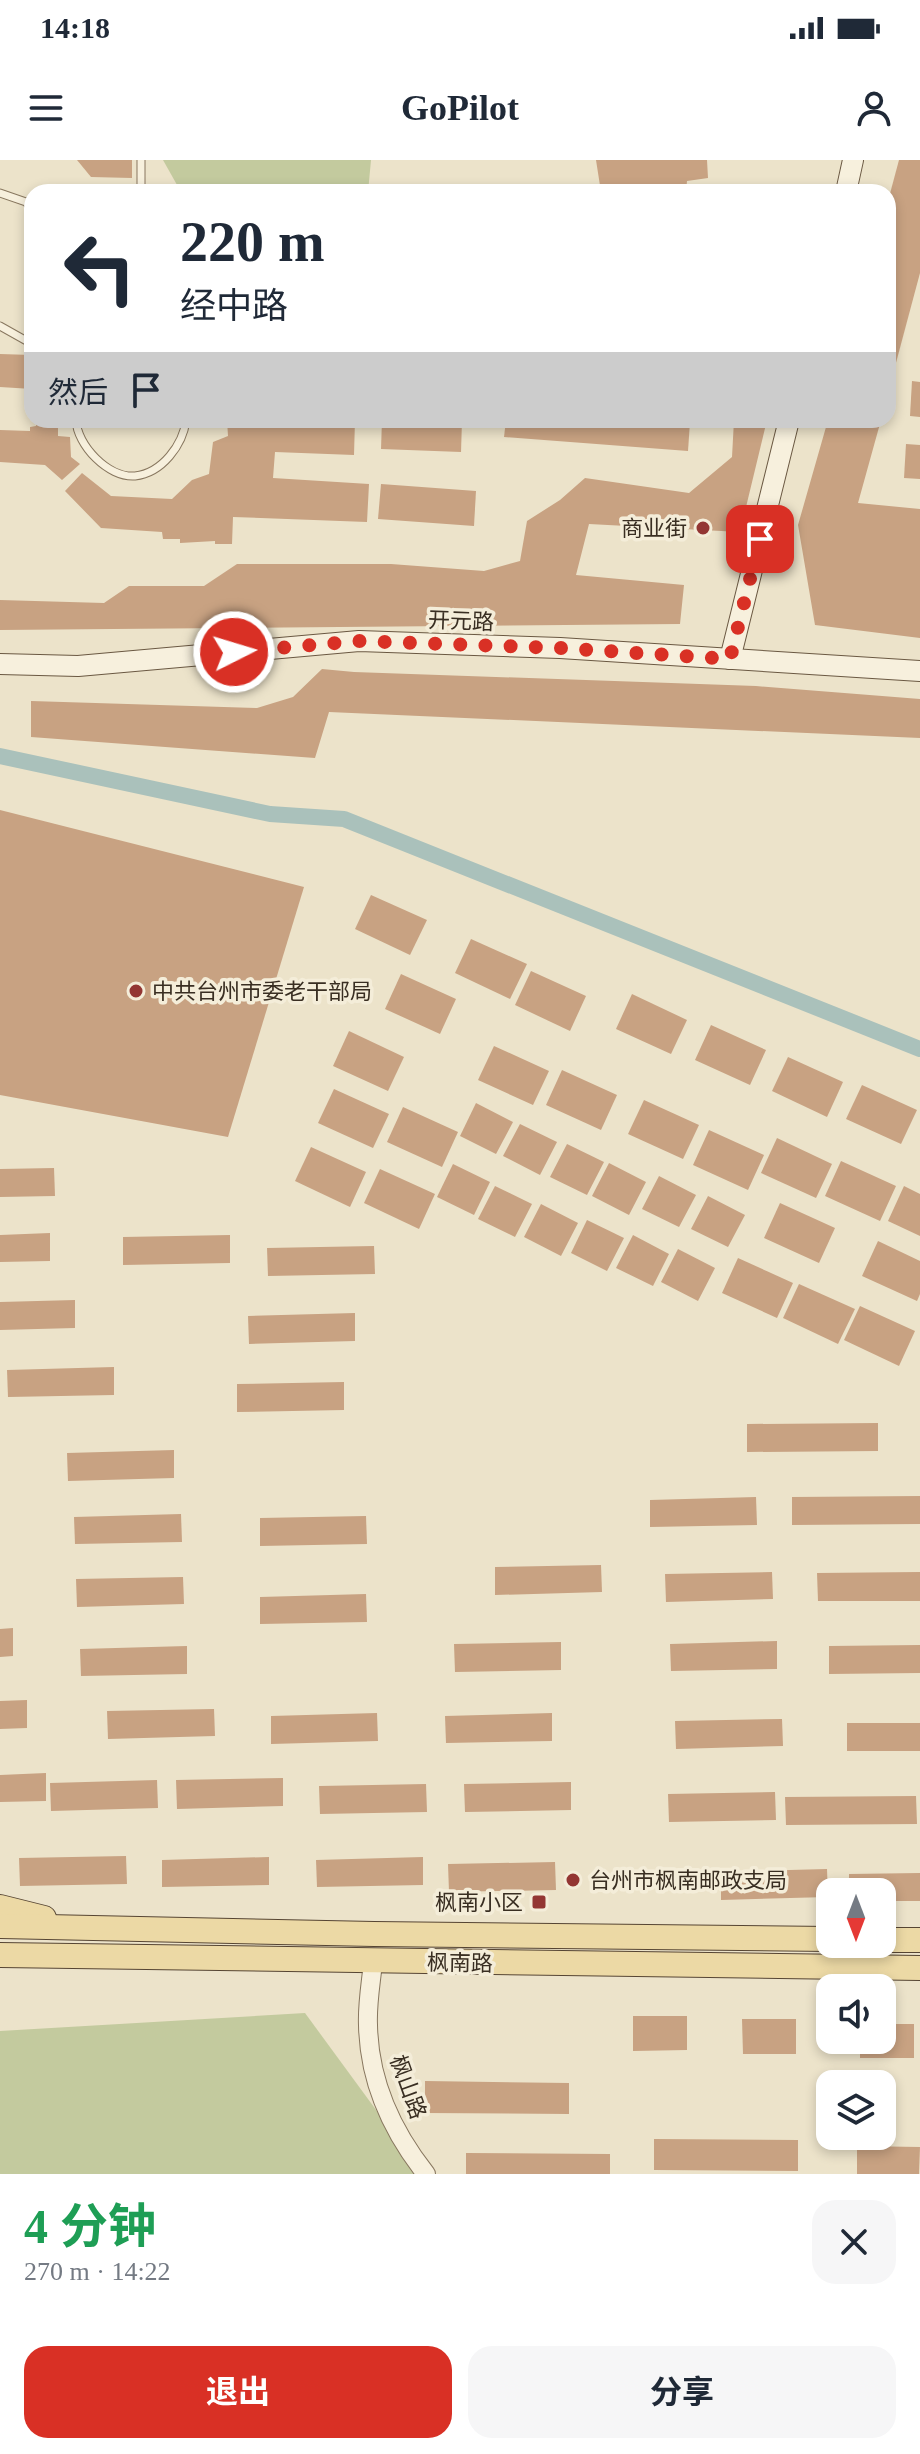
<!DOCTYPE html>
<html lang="zh">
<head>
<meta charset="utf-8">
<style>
	body { margin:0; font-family:"Times New Roman","Noto Sans SC",serif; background:#f6f6f7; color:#1f2937; height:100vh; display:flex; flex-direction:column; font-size:30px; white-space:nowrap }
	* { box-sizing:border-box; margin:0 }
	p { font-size:26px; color:#747a83 }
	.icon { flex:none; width:44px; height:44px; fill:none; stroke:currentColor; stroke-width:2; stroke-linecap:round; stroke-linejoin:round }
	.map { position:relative; height:2014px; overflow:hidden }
	.side { display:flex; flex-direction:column; background:#fff; flex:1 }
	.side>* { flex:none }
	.hud { position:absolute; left:24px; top:24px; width:872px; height:244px; border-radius:24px; box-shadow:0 4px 12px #0003; background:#fff; color:#1f2937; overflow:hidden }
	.needle { width:52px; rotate:180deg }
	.controls { position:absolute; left:816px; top:1718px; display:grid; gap:16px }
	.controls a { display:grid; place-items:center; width:80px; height:80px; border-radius:16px; background:#fff; box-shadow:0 4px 12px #0003; font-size:40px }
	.pin { position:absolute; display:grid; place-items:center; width:68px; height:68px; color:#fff; margin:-34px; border-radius:16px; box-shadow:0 4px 12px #0006 }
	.me { position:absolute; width:88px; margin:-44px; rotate:85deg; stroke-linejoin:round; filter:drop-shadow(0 0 6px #0008) }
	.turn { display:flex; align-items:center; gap:28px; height:168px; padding:0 24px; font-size:36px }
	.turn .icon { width:104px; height:104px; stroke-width:2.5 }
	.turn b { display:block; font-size:56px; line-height:68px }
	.then { display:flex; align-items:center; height:76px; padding:0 24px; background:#0003; gap:16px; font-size:30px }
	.round { display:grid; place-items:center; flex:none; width:84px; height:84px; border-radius:24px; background:#f6f6f7 }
	.summary { display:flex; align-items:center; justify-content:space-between; height:136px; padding:0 24px }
	h1 { font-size:48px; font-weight:700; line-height:60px; color:#1e9e55 }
	.button { display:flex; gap:16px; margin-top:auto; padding:16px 24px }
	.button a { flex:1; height:92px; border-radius:24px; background:#d93025; color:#fff; font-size:32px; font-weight:700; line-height:92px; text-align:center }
	.button a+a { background:#f6f6f7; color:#1f2937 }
	.status { display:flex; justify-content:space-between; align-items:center; height:56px; padding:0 40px; background:#fff; direction:ltr }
	.status svg { height:22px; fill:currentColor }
	header { display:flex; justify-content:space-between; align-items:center; height:104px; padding:0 24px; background:#fff; font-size:36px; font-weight:700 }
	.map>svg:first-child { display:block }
	.green { fill:#c3ca9e }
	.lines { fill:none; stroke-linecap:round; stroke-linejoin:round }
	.canal { stroke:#aac1bb; stroke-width:16 }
	.building { fill:#c8a282 }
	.service-casing { stroke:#88775f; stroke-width:9 }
	.tertiary-casing { stroke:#88775f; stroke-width:20 }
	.secondary-casing { stroke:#6a5842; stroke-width:22 }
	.primary-casing { stroke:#564533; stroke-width:26 }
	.service { stroke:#f7f0dd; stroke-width:7 }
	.tertiary { stroke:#f7f0dd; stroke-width:18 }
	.secondary { stroke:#f7f0dd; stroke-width:20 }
	.primary { stroke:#ecd9a5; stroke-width:24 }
	.route { stroke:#d93025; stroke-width:14; stroke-dasharray:0 25.2 }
	.poi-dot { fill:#933633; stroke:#f4edd9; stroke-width:3 }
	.labels { text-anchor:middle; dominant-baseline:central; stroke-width:7; stroke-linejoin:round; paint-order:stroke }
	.poi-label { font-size:22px; fill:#392e22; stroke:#f4edd9; text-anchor:end }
	.street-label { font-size:22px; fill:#392e22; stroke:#f4edd9 }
</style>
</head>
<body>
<div class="status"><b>14:18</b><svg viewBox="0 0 49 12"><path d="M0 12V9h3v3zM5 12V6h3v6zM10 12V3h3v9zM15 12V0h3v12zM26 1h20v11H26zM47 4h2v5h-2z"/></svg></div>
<header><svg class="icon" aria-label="menu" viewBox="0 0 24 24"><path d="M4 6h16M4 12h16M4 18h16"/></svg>GoPilot<svg class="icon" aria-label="person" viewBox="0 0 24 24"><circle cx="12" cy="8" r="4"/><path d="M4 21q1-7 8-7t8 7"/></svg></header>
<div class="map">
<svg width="920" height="2014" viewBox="0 0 920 2014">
	<rect width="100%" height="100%" fill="#ece3ca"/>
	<g class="green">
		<polygon points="163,0 371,0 368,32 181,32"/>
		<polygon points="305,1853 423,2014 0,2014 0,1871"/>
	</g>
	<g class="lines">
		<polyline class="canal" points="0,596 270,654 344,659 920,889"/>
	</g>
	<g class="building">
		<polygon points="77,0 132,0 132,18 91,17"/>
		<polygon points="596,0 707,0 708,18 687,21 686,32 601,32"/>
		<polygon points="899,0 920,0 920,113 889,229 888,41"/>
		<polygon points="0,194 32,195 32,229 0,227"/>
		<polygon points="912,221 920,222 920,257 910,256"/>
		<polygon points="37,260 58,260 58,276 70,277 71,297 80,304 62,320 45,305 0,302 0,270 30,271 30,267 36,266"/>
		<polygon points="227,260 355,260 354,295 275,292 273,318 369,324 367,362 233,357 232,384 215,384 215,381 180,383 180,379 163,379 162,372 101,368 65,331 82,313 111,336 172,339 192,320 209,314 213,282 228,276"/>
		<polygon points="382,260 462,260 461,292 381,289"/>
		<polygon points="506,260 690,262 688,291 504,277"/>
		<polygon points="734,260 767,260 740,372 589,364 576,415 684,425 680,464 0,470 0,440 104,443 129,426 204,426 237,404 391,404 484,411 520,401 527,361 560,340 585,318 689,333 732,297"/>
		<polygon points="828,260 881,260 858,343 920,349 920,478 815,465 798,365"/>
		<polygon points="906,284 920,285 920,319 904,318"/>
		<polygon points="381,324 476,331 474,366 378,359"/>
		<polygon points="322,509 354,512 756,526 920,539 920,578 329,552 315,598 31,577 31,541 257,548 293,537"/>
		<polygon points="0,650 304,727 228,977 0,935"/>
		<polygon points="371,735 427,760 410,795 355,769"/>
		<polygon points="471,779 527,804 510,839 455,813"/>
		<polygon points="531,811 586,836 570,871 515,845"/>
		<polygon points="401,814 456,839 440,874 385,849"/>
		<polygon points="632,834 687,860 671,894 616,869"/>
		<polygon points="711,865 766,890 750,925 695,900"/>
		<polygon points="349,871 404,897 388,931 333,906"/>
		<polygon points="494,886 549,911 533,945 478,920"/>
		<polygon points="788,897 843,922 827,957 772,931"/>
		<polygon points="562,910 617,935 601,970 546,945"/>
		<polygon points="862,925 917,950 901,984 846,959"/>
		<polygon points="334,929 389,954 373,988 318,963"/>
		<polygon points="644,940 699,965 683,999 628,974"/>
		<polygon points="476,943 513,962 496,994 460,976"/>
		<polygon points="403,947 458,972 442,1007 387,982"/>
		<polygon points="520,964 557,982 540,1015 503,996"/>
		<polygon points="709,970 764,995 748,1030 693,1005"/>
		<polygon points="777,978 832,1004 816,1038 761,1013"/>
		<polygon points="567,984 604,1002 587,1035 550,1017"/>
		<polygon points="311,987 366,1012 350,1047 295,1021"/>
		<polygon points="841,1001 896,1026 880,1061 825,1036"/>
		<polygon points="609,1003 646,1022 629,1055 592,1036"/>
		<polygon points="453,1004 490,1022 474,1055 437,1037"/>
		<polygon points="54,1008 55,1036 0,1037 0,1009"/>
		<polygon points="380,1009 435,1034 419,1069 364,1043"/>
		<polygon points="659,1016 696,1035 679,1067 642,1049"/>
		<polygon points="495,1026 532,1044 515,1077 478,1059"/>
		<polygon points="904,1026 920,1034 920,1076 888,1061"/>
		<polygon points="708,1036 745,1055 728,1087 691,1069"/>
		<polygon points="780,1043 835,1068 819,1103 764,1078"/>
		<polygon points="541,1044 578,1063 561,1096 524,1077"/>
		<polygon points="587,1060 624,1078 607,1111 571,1093"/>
		<polygon points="50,1073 50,1101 0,1102 0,1075"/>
		<polygon points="230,1075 230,1103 123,1105 123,1077"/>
		<polygon points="633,1075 669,1094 653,1126 616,1108"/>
		<polygon points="878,1081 920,1101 920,1134 917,1141 862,1116"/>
		<polygon points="374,1086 375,1114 268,1116 267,1088"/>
		<polygon points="678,1089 715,1108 698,1141 661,1122"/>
		<polygon points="738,1098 793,1123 777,1158 722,1133"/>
		<polygon points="799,1124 855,1149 838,1184 783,1158"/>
		<polygon points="75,1140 75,1168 0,1170 0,1142"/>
		<polygon points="860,1146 915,1171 899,1206 844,1180"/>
		<polygon points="355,1153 355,1181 249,1184 248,1156"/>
		<polygon points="114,1207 114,1235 8,1237 7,1210"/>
		<polygon points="344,1222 344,1250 237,1252 237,1224"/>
		<polygon points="878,1263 878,1291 747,1292 747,1264"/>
		<polygon points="174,1290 174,1318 68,1321 67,1293"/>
		<polygon points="920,1336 920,1364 792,1365 792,1337"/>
		<polygon points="756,1337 757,1365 650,1367 650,1340"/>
		<polygon points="181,1354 182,1382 75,1384 74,1357"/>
		<polygon points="366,1356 367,1384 260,1386 260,1358"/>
		<polygon points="601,1405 602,1432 495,1435 495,1407"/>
		<polygon points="772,1412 773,1439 666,1442 665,1414"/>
		<polygon points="920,1412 920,1441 818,1441 817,1413"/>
		<polygon points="183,1417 184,1444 77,1447 76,1419"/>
		<polygon points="366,1434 367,1462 260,1464 260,1437"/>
		<polygon points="13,1468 13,1496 0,1497 0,1469"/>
		<polygon points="777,1481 777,1509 671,1511 670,1484"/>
		<polygon points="561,1482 561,1510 455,1512 454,1484"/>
		<polygon points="920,1485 920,1513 829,1514 829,1486"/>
		<polygon points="187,1486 187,1514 81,1516 80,1489"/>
		<polygon points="27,1540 27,1568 0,1569 0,1541"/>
		<polygon points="214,1549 215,1576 108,1579 107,1551"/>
		<polygon points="377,1553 378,1581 271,1584 271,1556"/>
		<polygon points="552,1553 552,1581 446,1583 445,1556"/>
		<polygon points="782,1559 783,1586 676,1589 675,1561"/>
		<rect x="847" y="1563" width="73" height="28"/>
		<polygon points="46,1613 46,1641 0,1642 0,1615"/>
		<polygon points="283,1618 283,1646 177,1649 176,1620"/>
		<polygon points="157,1620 158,1648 51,1651 50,1623"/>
		<polygon points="571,1622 571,1650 465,1652 464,1624"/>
		<polygon points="426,1624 427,1652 320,1654 319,1626"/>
		<polygon points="775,1632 776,1660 669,1662 668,1634"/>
		<polygon points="916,1636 917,1664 786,1665 785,1637"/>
		<polygon points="126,1696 127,1724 20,1726 19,1698"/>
		<polygon points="269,1697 269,1725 162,1727 162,1700"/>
		<polygon points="423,1697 423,1725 317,1727 316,1700"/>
		<polygon points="555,1702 556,1730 449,1732 448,1704"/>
		<polygon points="827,1709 828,1737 721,1740 721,1712"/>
		<polygon points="920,1713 920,1741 882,1741 882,1732 849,1732 849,1714"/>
		<polygon points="633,1856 687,1856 687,1890 633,1891"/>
		<polygon points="742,1859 796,1859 796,1894 743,1894"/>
		<polygon points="882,1864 914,1864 914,1898 860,1898 860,1880 882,1880"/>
		<polygon points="425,1921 569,1923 569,1954 425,1953"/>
		<polygon points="654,1979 798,1980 798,2011 654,2010"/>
		<polygon points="857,1986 920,1987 919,2014 857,2014"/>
		<polygon points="466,1993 610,1994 610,2014 466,2014"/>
	</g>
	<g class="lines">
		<g class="service-casing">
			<g id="service">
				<polyline points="141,32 141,0"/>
				<polyline points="0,33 26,42 32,49"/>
				<polyline points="0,166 32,184"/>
				<path d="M76 260C77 285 108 318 135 316 162 313 183 285 186 260"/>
			</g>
		</g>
		<g class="tertiary-casing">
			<path id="tertiary" d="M373 1802C371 1823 367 1844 368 1865 369 1920 392 1971 426 2014"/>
		</g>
		<g class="secondary-casing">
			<g id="secondary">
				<polyline points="846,32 853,0"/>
				<polyline points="730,499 789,260"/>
				<polyline points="0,504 78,506 359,481 560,488 920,511"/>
			</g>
		</g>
		<g class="primary-casing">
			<g id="primary">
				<polyline points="0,1747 44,1758"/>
				<polyline points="0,1766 374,1774 830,1779"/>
				<polyline points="882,1780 920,1780"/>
				<polyline points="0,1795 920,1808"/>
			</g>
		</g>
		<use href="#service" class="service"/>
		<use href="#tertiary" class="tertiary"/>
		<use href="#secondary" class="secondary"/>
		<use href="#primary" class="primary"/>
	</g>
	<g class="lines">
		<polyline class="route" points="234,492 359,481 560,488 730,499 760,379"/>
	</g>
	<g class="poi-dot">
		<circle cx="703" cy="368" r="8"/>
		<circle cx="136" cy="831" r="8"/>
		<circle cx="573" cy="1720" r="8"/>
		<rect x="531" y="1734" width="16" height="16" rx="4"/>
	</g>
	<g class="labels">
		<g class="poi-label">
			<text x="687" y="368">商业街</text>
			<text x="152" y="831" text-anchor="start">中共台州市委老干部局</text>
			<text x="589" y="1720" text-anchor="start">台州市枫南邮政支局</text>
			<text x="523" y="1742">枫南小区</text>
		</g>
		<g class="street-label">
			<text transform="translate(461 461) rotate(2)">开元路</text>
			<text transform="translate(460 1803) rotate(1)">枫南路</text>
			<text transform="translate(408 1927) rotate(70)">枫山路</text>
		</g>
	</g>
</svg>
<div class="controls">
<a><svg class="needle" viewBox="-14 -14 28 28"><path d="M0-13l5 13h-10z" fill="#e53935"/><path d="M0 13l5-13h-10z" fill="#747a83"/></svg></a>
<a><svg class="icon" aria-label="sound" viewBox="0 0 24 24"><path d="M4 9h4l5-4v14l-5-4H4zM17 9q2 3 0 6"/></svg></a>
<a><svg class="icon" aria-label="layers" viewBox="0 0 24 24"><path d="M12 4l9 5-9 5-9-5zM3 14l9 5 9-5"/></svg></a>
</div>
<div class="pin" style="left:760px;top:379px;background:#d93025"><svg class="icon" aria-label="arrive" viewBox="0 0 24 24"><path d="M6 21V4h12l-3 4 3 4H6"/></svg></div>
<svg class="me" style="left:234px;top:492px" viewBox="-20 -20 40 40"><circle r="17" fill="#d93025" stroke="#fff" stroke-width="3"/><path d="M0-11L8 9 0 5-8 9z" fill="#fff"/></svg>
<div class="hud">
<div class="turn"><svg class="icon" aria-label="left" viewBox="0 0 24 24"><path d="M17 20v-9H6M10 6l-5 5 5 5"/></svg><div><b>220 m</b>经中路</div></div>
<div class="then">然后<svg class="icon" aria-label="arrive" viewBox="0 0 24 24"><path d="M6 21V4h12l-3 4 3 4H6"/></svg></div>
</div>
</div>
<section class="side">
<div class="summary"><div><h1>4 分钟</h1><p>270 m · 14:22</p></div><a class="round"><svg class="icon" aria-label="close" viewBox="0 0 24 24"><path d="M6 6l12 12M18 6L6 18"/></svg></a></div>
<div class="button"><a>退出</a><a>分享</a></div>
</section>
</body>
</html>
